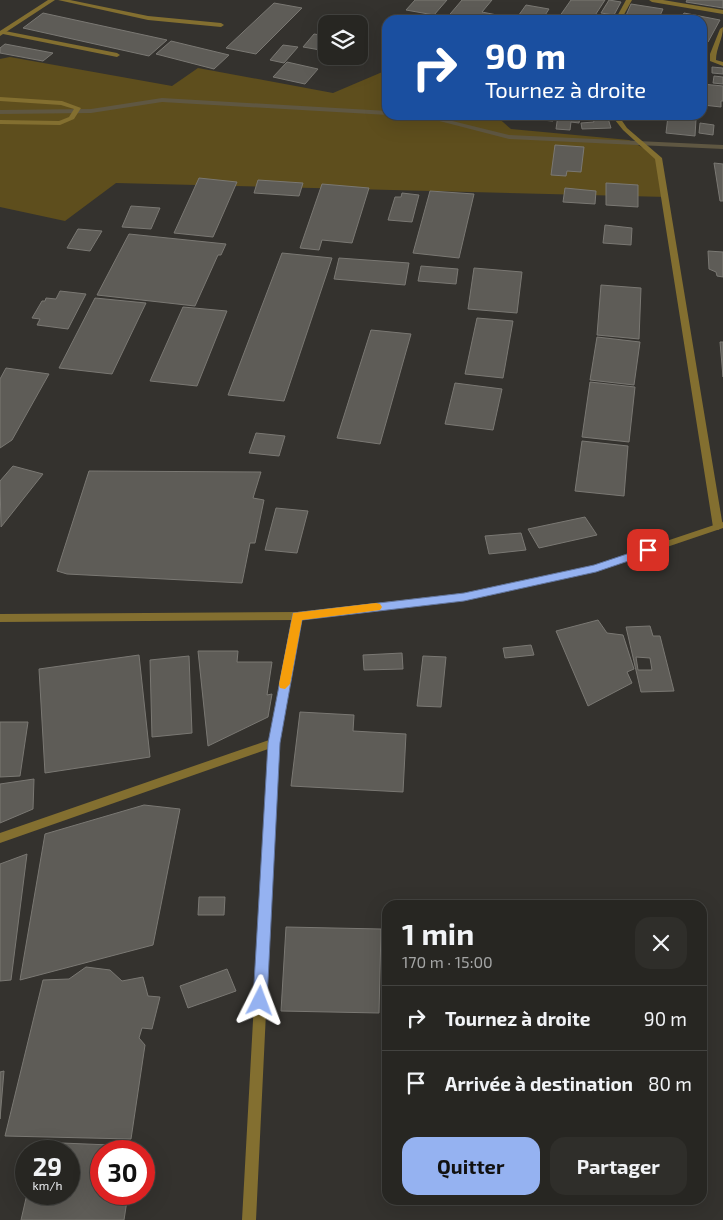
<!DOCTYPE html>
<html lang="fr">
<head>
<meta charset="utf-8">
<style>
	body { margin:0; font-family:"Exo 2",sans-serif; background:#2f2e2a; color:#f1f3f6; height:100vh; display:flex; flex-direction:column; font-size:19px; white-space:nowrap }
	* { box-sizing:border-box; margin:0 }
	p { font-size:16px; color:#a4a5a5 }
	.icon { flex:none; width:28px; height:28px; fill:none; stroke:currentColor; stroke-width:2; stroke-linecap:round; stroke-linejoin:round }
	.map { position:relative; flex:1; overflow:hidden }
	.drawer { position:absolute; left:382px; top:900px; width:325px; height:305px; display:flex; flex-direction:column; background:#272622; border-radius:15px; box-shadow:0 5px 20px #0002,0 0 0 1px #434340 }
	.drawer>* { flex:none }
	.hud { position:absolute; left:382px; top:15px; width:325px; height:105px; border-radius:15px; box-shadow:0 5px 20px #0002,0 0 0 1px #434340; background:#1a4fa0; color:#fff; overflow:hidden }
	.fabs { position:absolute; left:318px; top:15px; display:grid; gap:10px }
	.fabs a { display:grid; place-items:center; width:50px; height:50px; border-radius:10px; background:#272622; box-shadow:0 5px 20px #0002,0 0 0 1px #434340; font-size:25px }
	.speed { position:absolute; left:15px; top:1140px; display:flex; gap:10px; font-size:25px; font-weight:700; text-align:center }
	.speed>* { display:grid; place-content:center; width:65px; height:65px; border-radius:50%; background:#272622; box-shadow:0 5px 20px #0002,0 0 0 1px #434340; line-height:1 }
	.speed small { font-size:12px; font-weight:400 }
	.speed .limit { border:8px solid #d22; background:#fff; color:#111 }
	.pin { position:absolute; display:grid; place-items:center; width:42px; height:42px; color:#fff; margin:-21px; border-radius:10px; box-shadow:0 2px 8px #0006 }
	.me { position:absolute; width:55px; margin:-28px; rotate:3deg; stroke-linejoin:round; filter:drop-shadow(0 0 4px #0008) }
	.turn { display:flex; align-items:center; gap:18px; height:105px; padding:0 20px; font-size:22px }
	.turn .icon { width:65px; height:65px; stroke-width:2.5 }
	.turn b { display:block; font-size:35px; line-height:42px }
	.round { display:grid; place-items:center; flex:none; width:52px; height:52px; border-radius:15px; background:#2f2e2a }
	.headline { display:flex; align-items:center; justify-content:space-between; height:85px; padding:0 20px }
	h1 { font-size:30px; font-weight:700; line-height:38px }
	.cta { display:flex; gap:10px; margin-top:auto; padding:10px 20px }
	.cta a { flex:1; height:58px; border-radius:15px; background:#95b2f1; color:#111; font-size:20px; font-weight:700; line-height:58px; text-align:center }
	.cta a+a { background:#2f2e2a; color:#f1f3f6 }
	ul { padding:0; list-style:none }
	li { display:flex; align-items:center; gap:15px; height:65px; padding:0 20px; border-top:1px solid #434340 }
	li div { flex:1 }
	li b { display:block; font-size:19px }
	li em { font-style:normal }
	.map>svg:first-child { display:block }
	.green { fill:#5e4e1d }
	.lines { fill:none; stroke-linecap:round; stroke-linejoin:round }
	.stream { fill:#5f5742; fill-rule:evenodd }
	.building { fill:#5e5c57; stroke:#7a7873; fill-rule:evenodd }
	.service { fill:#836f30; fill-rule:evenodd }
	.minor { fill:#836f30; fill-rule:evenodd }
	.tertiary { fill:#836f30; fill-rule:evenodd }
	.route { fill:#95b2f1; stroke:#61749d }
	.slow { fill:#f59e0b }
</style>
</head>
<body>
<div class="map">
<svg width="723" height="1220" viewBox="0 0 723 1220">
	<rect width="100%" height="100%" fill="#34322e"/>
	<polygon class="green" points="10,57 172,86 198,68 333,93 387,70 388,115 495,115 511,129 629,140 661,158 667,197 116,183 65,221 0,207 0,59"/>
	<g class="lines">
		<g class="stream">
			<polygon points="162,98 388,111 388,115 162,102 91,113 0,114 0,110 91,109"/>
			<polygon points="416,115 428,115 509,135 723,145 723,149 509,139"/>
		</g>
	</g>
	<g class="building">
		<polygon points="415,0 447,0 434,15 406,10"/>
		<polygon points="462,0 492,0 482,12 497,15 493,20 445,20"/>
		<polygon points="571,0 605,0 592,20 557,20"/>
		<polygon points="609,0 621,2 614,15 601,13"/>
		<polygon points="687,0 723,0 723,8 686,2"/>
		<polygon points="274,3 302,8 256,54 226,48"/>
		<polygon points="631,4 663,9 658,20 624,20"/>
		<polygon points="526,5 549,9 542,20 516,19"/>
		<polygon points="43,13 167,40 149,56 23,28"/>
		<polygon points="684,13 720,20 708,42 702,41 702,20 680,20"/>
		<polygon points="598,16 613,17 612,20 596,20"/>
		<polygon points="314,34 326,36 326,51 303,47"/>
		<polygon points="171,41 229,55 214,69 156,54"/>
		<polygon points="5,44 53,53 43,61 0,53 0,48"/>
		<polygon points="283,45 298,47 284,63 270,60"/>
		<polygon points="287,62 318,69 305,84 273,77"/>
		<polygon points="712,67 723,68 723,74 712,73"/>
		<polygon points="714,76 723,77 723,84 713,83"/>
		<polygon points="702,84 723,86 723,101 721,101 721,107 703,105"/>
		<polygon points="529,115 554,115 553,121 529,119"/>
		<polygon points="558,115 580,117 579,123 571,122 570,130 556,129"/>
		<polygon points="592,115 607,115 611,128 582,129 581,123 594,122"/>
		<polygon points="668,116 696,119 695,136 666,133"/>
		<polygon points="700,123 714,125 713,135 699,133"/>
		<polygon points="555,145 584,147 581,172 567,171 566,176 551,175"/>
		<polygon points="714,163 723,164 723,201 720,201"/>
		<polygon points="199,178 237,182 213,237 174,233"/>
		<polygon points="258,180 303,183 299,196 254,193"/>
		<polygon points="606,183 638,185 638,207 606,205"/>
		<polygon points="322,184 369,188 352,243 322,240 319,250 300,248"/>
		<polygon points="565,188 596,191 595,204 563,202"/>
		<polygon points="430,191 474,194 459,258 413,253"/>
		<polygon points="402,193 419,195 412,222 388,220 395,197 401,197"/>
		<polygon points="131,206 160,208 151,229 122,227"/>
		<polygon points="605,225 632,228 631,245 603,243"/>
		<polygon points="78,229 102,231 90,251 67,248"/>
		<polygon points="129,234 226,244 221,255 218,255 195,306 97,295"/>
		<polygon points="708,251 723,252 723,277 717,276 716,272 709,269"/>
		<polygon points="282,253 332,258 284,401 228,395"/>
		<polygon points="339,258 409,263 405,285 334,279"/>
		<polygon points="421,266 458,269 456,284 418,281"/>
		<polygon points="474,268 522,272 517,313 468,309"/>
		<polygon points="601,285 641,288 639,339 597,335"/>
		<polygon points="60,291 86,294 68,329 37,325 40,319 32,318 42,301 45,301 46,298 56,299"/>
		<polygon points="95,298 146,303 112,374 59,368"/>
		<polygon points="183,307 227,311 197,386 150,381"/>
		<polygon points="477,318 513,321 503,378 465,374"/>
		<polygon points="371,330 411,334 380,444 337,438"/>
		<polygon points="597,337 640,342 634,385 590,380"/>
		<polygon points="720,342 723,342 723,377"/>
		<polygon points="6,368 49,374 12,440 0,448 0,379"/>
		<polygon points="590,382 635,387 629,442 582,437"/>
		<polygon points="455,383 502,389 493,430 445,424"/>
		<polygon points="256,433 285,436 279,456 249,453"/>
		<polygon points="582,441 628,446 624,496 575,491"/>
		<polygon points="13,466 43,474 1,527 0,481"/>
		<polygon points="89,471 261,472 253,498 264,500 255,543 250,543 242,583 67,574 57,571"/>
		<polygon points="276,508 308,511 297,553 265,550"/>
		<polygon points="585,517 597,535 539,548 528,529"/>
		<polygon points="521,533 526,550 489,554 485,536"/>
		<polygon points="598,620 607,633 623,635 634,669 627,672 632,683 588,706 556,631"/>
		<path d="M650 626 653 636H660L674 691 641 692 626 627ZM636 657 650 658 652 670H638Z"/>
		<polygon points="531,645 534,655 505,658 503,648"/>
		<polygon points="198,651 238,651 237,662 272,662 267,695 272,694 268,717 208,746"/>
		<polygon points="402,653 403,669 364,670 363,655"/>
		<polygon points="139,655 150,757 45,773 39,669"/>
		<polygon points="189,656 192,733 152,737 150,660"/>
		<polygon points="423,656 446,657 441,707 417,706"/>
		<polygon points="300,712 354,715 353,731 406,734 403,792 291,786"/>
		<polygon points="0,722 28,722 20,776 0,777"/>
		<polygon points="34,779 33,809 0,823 0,784"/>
		<polygon points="144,805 180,809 153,945 20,980 45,834"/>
		<polygon points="27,854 11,980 0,981 0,864"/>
		<polygon points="199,897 225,897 224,915 198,915"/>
		<polygon points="286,927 381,929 379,1013 281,1011"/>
		<polygon points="86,967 110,970 122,981 143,977 148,996 160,997 152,1029 142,1028 139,1038 145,1045 131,1139 5,1136 43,980 69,979"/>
		<polygon points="227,969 236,991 188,1008 180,986"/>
		<polygon points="4,1071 0,1119 0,1072"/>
		<polygon points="37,1142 135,1146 135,1151 101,1151 101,1194 128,1194 124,1220 21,1220 27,1194 69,1194 69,1151 35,1151"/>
	</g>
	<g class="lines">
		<g class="service">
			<polygon points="58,0 70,0 148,16 221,23 224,25 221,27 148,20"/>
			<polygon points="5,31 117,53 120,55 117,57 3,34 2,33"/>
			<polygon points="0,97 62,101 81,108 74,119 60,125 0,124 0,120 59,121 69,117 74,109 61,105 0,101"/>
		</g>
		<g class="minor">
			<polygon points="48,0 55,0 0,36 0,31"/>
			<polygon points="626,0 632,0 621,20 615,20"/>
			<polygon points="649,0 663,0 723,10 723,14 652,2"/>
			<path d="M723 27C723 39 716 48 716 60L723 62V66L710 61V54L720 29Z"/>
			<polygon points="611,115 618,115 627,128 662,158 723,527 718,530 713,527 655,159 623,130"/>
			<polygon points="297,612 302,616 279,743 256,1220 242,1220 268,749 0,843 0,833 269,740 292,616"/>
		</g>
		<polygon class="tertiary" points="723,522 723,528 596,571 464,601 297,620 0,622 0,614 297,612 464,593 595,565"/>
	</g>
	<polygon class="route" points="648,547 654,550 652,553 596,572 464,601 302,620 280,743 267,1001 265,1006 260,1008 255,1006 253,1001 268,743 293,613 464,593 594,565"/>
	<polygon class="slow" points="376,603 380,604 382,607 380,610 302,620 290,684 285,689 280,688 279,684 293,613"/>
</svg>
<div class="fabs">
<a><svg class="icon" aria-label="layers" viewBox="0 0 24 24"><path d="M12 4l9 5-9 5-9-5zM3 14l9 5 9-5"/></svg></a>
</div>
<div class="speed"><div>29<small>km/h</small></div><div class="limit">30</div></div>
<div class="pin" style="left:648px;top:550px;background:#d93025"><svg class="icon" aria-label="arrive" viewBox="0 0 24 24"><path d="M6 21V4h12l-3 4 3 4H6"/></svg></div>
<svg class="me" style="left:260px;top:1001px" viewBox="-20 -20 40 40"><path d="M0-17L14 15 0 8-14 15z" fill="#95b2f1" stroke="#fff" stroke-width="4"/></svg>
<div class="hud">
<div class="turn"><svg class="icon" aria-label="right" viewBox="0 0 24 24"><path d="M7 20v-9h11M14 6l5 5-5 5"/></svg><div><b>90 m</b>Tournez à droite</div></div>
</div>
<section class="drawer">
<div class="headline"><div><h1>1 min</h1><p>170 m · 15:00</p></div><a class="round"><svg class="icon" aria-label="close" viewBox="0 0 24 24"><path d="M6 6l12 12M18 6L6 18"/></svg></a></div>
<ul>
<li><svg class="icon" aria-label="right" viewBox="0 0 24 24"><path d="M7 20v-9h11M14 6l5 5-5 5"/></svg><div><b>Tournez à droite</b></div><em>90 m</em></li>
<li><svg class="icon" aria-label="arrive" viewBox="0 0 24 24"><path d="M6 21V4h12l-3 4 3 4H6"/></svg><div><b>Arrivée à destination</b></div><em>80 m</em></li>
</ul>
<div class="cta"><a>Quitter</a><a>Partager</a></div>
</section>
</div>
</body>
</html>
